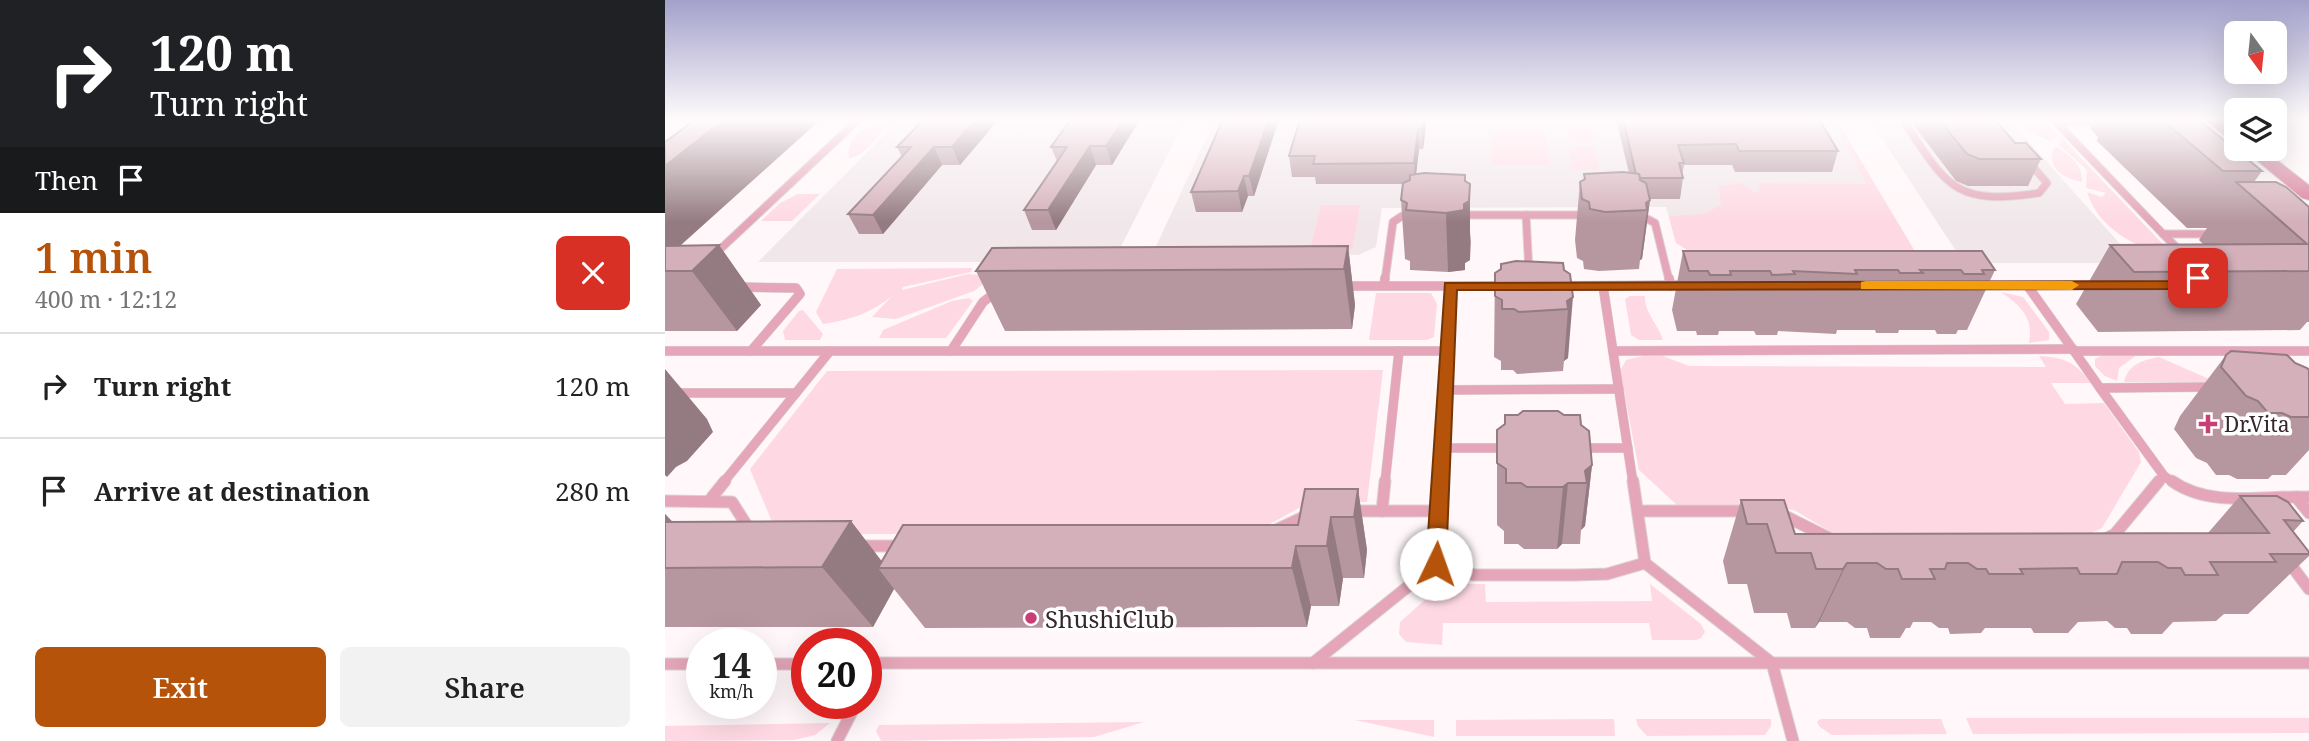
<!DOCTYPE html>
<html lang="en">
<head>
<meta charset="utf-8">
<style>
	body { margin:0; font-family:"Noto Serif",serif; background:#f2f2f2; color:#222; height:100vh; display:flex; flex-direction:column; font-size:26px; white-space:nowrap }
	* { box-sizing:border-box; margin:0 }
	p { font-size:23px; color:#767676 }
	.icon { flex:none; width:38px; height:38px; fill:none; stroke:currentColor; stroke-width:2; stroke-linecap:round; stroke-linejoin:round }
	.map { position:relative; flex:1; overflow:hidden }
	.sheet { display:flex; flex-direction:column; background:#fff; width:665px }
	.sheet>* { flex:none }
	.top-card { background:#202124; color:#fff; overflow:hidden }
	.needle { width:46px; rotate:165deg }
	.fabs { position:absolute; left:1559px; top:21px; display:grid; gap:14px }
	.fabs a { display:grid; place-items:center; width:63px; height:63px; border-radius:10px; background:#fff; box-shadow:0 7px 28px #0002; font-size:35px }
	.speed { position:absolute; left:21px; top:628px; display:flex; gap:14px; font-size:35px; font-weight:700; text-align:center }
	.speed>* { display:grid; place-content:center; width:91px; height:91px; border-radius:50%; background:#fff; box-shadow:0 7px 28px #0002; line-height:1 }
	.speed small { font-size:18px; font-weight:400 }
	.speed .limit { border:10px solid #d22; background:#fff; color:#111 }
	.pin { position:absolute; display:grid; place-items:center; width:60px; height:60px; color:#fff; margin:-30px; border-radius:14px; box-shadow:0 4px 10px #0006 }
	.me { position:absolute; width:77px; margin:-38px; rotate:3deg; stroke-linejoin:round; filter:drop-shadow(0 0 5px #0008) }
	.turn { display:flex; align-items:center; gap:24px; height:147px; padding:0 35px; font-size:32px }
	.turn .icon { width:91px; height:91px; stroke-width:2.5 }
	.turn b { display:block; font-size:49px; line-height:60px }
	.then { display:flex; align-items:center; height:66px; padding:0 35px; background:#0003; gap:14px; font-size:26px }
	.round { display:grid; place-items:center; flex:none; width:74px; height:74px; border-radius:10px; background:#f2f2f2 }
	.head { display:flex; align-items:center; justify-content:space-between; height:119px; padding:0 35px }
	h1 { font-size:42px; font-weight:600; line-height:52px; color:#b45309 }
	.cta { display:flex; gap:14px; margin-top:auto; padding:14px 35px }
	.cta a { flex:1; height:80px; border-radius:10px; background:#b45309; color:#fff; font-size:28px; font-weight:600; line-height:80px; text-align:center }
	.cta a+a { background:#f2f2f2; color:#222 }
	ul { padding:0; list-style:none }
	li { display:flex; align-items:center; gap:21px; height:105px; padding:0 35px; border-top:2px solid #e0e0e0 }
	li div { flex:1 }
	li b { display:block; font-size:26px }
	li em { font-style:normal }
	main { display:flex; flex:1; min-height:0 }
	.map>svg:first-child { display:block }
	.built { fill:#f1e7ea }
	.green { fill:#fed9e3 }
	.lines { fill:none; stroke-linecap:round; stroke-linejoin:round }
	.lane-far2-casing { stroke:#dbd2d4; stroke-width:9 }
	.lane-far1-casing { stroke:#dbd2d4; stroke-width:10 }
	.lane-casing { stroke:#dbd2d4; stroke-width:13 }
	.secondary-casing { stroke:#dbd2d4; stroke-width:2 }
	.lane-far2 { stroke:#e4a6b8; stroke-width:7 }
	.lane-far1 { stroke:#e4a6b8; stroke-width:9 }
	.lane { stroke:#e4a6b8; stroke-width:11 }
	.secondary { fill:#d57b98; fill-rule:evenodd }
	.wall { fill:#b697a0 }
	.shaded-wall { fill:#947b82 }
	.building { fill:#d4b0ba; stroke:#947b82; stroke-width:2 }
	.route { fill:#b45309; stroke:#753606; stroke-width:2 }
	.slow { fill:#f59e0b }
	.poi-dot { fill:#c93e75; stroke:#fff; stroke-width:2.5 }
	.labels { text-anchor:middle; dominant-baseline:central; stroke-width:7; stroke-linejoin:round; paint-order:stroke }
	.poi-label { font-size:21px; fill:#35272b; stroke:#fff; text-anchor:start }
	.near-poi-label { font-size:24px; fill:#35272b; stroke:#fff; text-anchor:start }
</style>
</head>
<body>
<main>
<section class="sheet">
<div class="top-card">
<div class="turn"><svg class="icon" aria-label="right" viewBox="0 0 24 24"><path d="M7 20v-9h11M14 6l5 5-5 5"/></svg><div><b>120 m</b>Turn right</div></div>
<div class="then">Then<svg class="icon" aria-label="arrive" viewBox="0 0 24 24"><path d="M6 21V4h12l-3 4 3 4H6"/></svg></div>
</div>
<div class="head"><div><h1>1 min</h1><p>400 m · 12:12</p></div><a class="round" style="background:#d93025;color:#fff"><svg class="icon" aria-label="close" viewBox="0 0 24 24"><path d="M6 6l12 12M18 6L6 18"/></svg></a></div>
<ul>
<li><svg class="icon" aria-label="right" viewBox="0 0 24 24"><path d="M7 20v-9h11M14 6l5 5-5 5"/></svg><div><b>Turn right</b></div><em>120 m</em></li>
<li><svg class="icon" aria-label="arrive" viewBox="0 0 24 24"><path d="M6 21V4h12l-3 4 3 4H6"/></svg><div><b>Arrive at destination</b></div><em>280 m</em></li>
</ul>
<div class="cta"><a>Exit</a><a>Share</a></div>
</section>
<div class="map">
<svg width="1644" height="741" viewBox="0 0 1644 741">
	<rect width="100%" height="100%" fill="#fff7f9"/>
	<g class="built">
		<polygon points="235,119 521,119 448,262 93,262"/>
		<polygon points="550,119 1171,119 1252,255 1011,243 1001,207 717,208 711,247 693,255 487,255"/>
		<polygon points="1204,119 1344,119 1472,263 1299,263"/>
	</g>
	<g class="green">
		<path d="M226 119C217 131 200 157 184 158 180 133 206 126 226 119Z"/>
		<polygon points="826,119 879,119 884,165 827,165"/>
		<polygon points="1167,119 1171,119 1252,255 1032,256 1011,243 1004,216 1039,214 1056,205 1054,186 1077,183 1089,192 1094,191 1094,185 1097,183 1202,184"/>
		<path d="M1350 119H1379L1393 136 1385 141C1372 136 1358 130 1350 119Z"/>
		<polygon points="902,122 926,122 930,141 905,141"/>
		<path d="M1397 138 1511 258C1476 250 1434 231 1422 192L1437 197 1441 193 1421 188 1422 170 1394 145Z"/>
		<path d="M1390 146C1403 154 1418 164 1417 182 1399 179 1379 167 1390 146Z"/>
		<polygon points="904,147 929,147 934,170 908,170"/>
		<polygon points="133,194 155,194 127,221 96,221 115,203"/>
		<polygon points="656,205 695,205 687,250 645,250"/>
		<path d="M307 268 306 272 238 287 237 290 303 274 315 275 318 284 309 291 231 319 207 317 227 296C206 313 185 320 158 324L151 312 172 269Z"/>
		<path d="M1336 292 1358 297 1384 332V340L1364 343C1369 318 1356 306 1336 292Z"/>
		<polygon points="711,293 766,293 772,304 769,337 762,340 704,340"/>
		<path d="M965 296H980C979 312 993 324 998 340H974L966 335 960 299Z"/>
		<polygon points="304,298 308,301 281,338 214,338 218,330 287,301"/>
		<polygon points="138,310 158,334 155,340 120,340 118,331 134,311"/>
		<polygon points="1440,354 1472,355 1454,368 1452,381 1440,376 1430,366 1430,359"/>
		<path d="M978 356H998L1024 366 1381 367 1374 356C1400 357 1411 363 1426 383H1386L1400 404 1439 403 1474 452 1476 462 1437 528 1424 534 1171 535 1129 510 1083 505 1013 506 974 470 955 371 961 360Z"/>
		<path d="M1494 357 1551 382H1459C1463 364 1478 360 1494 357Z"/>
		<polygon points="718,370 702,502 645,502 587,534 112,534 85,469 162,371"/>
		<polygon points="778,584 820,584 821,602 987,601 985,584 1036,624 1040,632 1036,638 1031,640 987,640 984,623 778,623 777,645 741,642 734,634 735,622"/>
		<polygon points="1301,718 1644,718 1644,733 1308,734"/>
		<polygon points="949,719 950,736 791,736 791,720"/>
		<polygon points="971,719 1106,719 1106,726 1100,735 982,736 973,726"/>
		<polygon points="1155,719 1276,719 1282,734 1167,735 1155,727 1152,722"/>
		<polygon points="690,720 769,720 769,737"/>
		<polygon points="479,722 429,737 216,741 211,731 214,725"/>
		<polygon points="165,723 150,735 129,740 0,741 0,726"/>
	</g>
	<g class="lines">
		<g class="lane-far2-casing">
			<g id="lane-far2">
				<path d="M1237 119C1282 185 1287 206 1374 193L1382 183 1363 161"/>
				<polyline points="1389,120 1498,234"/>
				<polyline points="1391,122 1438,122"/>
				<polyline points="796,215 922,215"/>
				<polyline points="861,215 864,272"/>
				<polyline points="975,215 990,223 1004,280"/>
				<polyline points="1515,251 1498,234 1548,234"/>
				<polyline points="49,255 194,119"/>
				<polyline points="720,280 728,222 737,216 747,215"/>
			</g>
		</g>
		<g class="lane-far1-casing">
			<g id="lane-far1">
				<polyline points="1004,278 1006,286"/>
				<polyline points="1314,285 1433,285"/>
				<polyline points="1362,285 1409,351"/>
				<polyline points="677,286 841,286"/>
				<polyline points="719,286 720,278"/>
				<polyline points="897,286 1023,285"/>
				<polyline points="938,286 968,483"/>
				<polyline points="72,287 131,288 135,294 86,351"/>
				<polyline points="0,351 781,351"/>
				<polyline points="286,351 318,302 331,292"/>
				<polyline points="948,351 1408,349"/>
				<polyline points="1545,387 1435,388 1409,351 1644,351"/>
				<polyline points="1435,388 1499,476 1509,483"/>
				<polyline points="780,390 954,389"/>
				<polyline points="0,393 131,393"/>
				<polyline points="777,448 841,448"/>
				<polyline points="915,448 963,448"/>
				<polyline points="58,483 165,351"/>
				<polyline points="720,483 734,351"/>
				<polyline points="775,483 785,286"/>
				<polyline points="1493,483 1499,476"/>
			</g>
		</g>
		<g class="lane-casing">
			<g id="lane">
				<polyline points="968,481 980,563 1107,663 1128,741"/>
				<path d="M1507 481C1542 506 1591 497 1631 497"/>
				<polyline points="1644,497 1631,497 1644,513"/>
				<polyline points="0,501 67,502 86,532"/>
				<polyline points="44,501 60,481"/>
				<polyline points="685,511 774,511"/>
				<polyline points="717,511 720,481"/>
				<polyline points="973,511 1083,511"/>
				<polyline points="1114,513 1164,538"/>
				<polyline points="611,530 643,515"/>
				<polyline points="1440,539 1450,534 1494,481"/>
				<polyline points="194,546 236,546"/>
				<polyline points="1623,561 1644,589"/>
				<polyline points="771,564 786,571 810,575 910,575 942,574 980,563"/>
				<polyline points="201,663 1644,663"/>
				<polyline points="648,663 771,564 775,481"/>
				<polyline points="0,664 37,664"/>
				<polyline points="96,664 142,664"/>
				<polyline points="201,684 212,663"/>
				<polyline points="172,741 191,704"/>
			</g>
		</g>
		<g class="secondary-casing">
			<g id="secondary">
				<polygon points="1539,119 1558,119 1572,128 1572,142 1566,141"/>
				<polygon points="1578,149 1598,149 1644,185 1644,200 1637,198"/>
			</g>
		</g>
		<use href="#lane-far2" class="lane-far2"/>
		<use href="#lane-far1" class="lane-far1"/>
		<use href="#lane" class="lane"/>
		<use href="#secondary" class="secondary"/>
	</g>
	<g class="wall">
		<polygon points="31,119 156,119 15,246 54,245 96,305 72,331 0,331 0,142"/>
		<polygon points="259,119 334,119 295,165 277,165 218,234 194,234 183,214 237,157 232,147"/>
		<polygon points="406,119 475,119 447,165 431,165 391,230 367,230 359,210 392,161 386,147"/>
		<polygon points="614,119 589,196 583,196 577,212 531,212 526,192"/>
		<polygon points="951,119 1158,119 1157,124 1173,151 1167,172 1070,172 1067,165 1019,165 1017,175 1018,178 1015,199 985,199 977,259 975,260 974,269 934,271 919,269 918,261 912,258 910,240 915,182 919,179 919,174 964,173"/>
		<polygon points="1244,119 1329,119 1350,143 1376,159 1363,186 1303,186 1291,181"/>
		<polygon points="1430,119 1533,119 1597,171 1589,182 1644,207 1644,322 1642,322 1635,330 1433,332 1411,304 1445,245 1538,244 1534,240 1542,228 1522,228 1432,141 1433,137 1425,128"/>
		<polygon points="761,125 758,149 754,149 751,174 800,181 806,242 805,260 800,263 800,270 783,272 745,270 745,261 740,259 736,200 738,184 651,184 650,177 627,177 624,156"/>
		<polygon points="683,246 690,305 687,329 340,331 311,271"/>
		<polygon points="1018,251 1330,270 1302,330 1293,330 1291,334 1272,334 1270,330 1234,330 1233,333 1211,333 1210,330 1172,330 1171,334 1113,331 1112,335 1091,335 1089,331 1054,331 1053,335 1032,335 1031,331 1012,331 1007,310"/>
		<polygon points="899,270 905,274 903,358 899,361 898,371 852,374 848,370 836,370 836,361 829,357 830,273"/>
		<polygon points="1561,355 1644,370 1644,450 1621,475 1607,475 1603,479 1572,479 1564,475 1551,475 1542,463 1531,458 1509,429 1515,416"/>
		<polygon points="916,425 927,465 920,526 916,530 915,544 897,544 892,549 859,549 853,544 839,544 839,531 832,525 832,430"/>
		<polygon points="693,489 702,550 699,578 678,578 674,606 646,606 642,627 260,628 229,589 208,627 0,627 0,514 7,522 217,561 633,525"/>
		<polygon points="1575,496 1638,521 1628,532 1644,552 1644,556 1583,614 1559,614 1551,621 1508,622 1497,634 1466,634 1462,628 1450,628 1442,621 1413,622 1403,633 1369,633 1366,628 1320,628 1316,633 1285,634 1283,628 1274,628 1266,622 1248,622 1245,628 1241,628 1235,638 1205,638 1202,628 1190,628 1182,622 1154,622 1150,628 1126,628 1122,613 1089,613 1082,584 1063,584 1058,561 1076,500 1130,534 1543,533"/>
	</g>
	<g class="shaded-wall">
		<polygon points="60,119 156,119 0,259 0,166"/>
		<polygon points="311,119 334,119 295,165 287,147"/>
		<polygon points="459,119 475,119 447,165 441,146"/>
		<polygon points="604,119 614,119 589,196 584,176"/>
		<polygon points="758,119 760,119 761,125 758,149 757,129"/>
		<polygon points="753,129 754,149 750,184 749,163"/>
		<polygon points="425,146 431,165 391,230 383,210"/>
		<polygon points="269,147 277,165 218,234 208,215"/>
		<polygon points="579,176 583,196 577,212 573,191"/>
		<polygon points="805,184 805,260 800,263 800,270 783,272 781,213 800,203"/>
		<polygon points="985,200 977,259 975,260 982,210 981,203"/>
		<polygon points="54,245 96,305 72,331 27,271"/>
		<polygon points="683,246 690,305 687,329 679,269"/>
		<polygon points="908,297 903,358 899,361 903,309 902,301"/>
		<polygon points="0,369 42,419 48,432 22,461 11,467 2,477 0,475"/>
		<polygon points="927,465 920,526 916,530 922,483 920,471"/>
		<polygon points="903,483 897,544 892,549 898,487"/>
		<polygon points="693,489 702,550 699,578 689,517"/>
		<polygon points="0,514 34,549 0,568"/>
		<polygon points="666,517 678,578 674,606 662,546"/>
		<polygon points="186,521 222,568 213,568 229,589 208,627 157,567"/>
		<polygon points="631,546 646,606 642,627 627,568"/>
		<polygon points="1182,563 1154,622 1150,628 1178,569"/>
	</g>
	<g class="building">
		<polygon points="31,119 60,119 0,166 0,142"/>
		<polygon points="259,119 311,119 287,147 269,147 208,215 183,214 246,147 232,147"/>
		<polygon points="406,119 459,119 441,146 425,146 383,210 359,210 402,147 386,147"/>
		<polygon points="558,119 604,119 584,176 579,176 573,191 526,192"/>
		<polygon points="635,119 758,119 757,129 753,129 749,163 648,164 650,156 624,156"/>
		<polygon points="958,119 1154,119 1173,151 1074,151 1071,144 1013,145 1019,163 1014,163 1018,178 975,178 974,174 971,174"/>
		<polygon points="1273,119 1329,119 1350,143 1361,143 1376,159 1314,159 1302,154"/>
		<polygon points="1496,119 1533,119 1597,171 1558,171"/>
		<polygon points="958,172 974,174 975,180 981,183 985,200 981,203 982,210 940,212 925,209 924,202 917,199 915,182 920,179 919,174"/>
		<polygon points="759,173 800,175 800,181 805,184 804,201 799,204 799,210 781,213 741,210 742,203 736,200 738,183 745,180 745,175"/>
		<polygon points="1571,182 1611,182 1621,187 1644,207 1644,271 1469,272 1445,245 1642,244"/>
		<polygon points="54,245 27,271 0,271 0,246"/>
		<polygon points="683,246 679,269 311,271 327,248"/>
		<polygon points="1018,251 1317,251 1330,270 1317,270 1319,274 1299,274 1296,270 1255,270 1258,273 1235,273 1233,270 1190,270 1192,274 1128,271 1130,274 1107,275 1105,271 1065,271 1066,275 1045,275 1043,271 1024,271"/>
		<polygon points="851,261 898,263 899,270 905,274 908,297 902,301 903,309 854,312 849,309 837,309 837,300 830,296 830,273 836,269 836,264"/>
		<polygon points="1566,351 1622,355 1630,363 1642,368 1644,370 1644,417 1626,417 1617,413 1603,413 1593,401 1581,396 1556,367 1561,355"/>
		<polygon points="858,411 893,411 899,415 915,415 916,425 924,431 927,465 920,471 922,483 903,483 898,487 862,487 856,483 841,483 841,469 832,463 832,430 840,424 840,415 853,415"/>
		<polygon points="640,489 693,489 689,517 666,517 662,546 631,546 627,568 213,568 238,525 633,525"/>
		<polygon points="1575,496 1612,496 1623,502 1638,521 1619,520 1644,552 1644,554 1605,554 1611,562 1545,562 1553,575 1520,575 1516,568 1503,568 1493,562 1457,562 1452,574 1415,574 1412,568 1355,569 1358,574 1324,574 1321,569 1312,569 1303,563 1282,563 1280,569 1265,569 1270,579 1237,579 1233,569 1221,569 1212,563 1182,563 1178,569 1151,569 1146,553 1111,553 1102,524 1082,524 1076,500 1119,500 1130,534 1604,533"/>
		<polygon points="186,521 157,567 0,568 0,522"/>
	</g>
	<linearGradient id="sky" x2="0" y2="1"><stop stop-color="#a3a1cb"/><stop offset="0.54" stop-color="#fffbfc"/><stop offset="1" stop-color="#fffbfc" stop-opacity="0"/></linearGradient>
	<rect width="1644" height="222" fill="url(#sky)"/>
	<polygon class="route" points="1533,274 1540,278 1520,289 792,290 781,564 778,570 771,572 764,570 761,564 780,283 1517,281"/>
	<polygon class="slow" points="1201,281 1407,281 1414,285 1407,290 1196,289 1196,282"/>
	<g class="poi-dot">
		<path d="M1539.5 413.5h7v7h7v7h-7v7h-7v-7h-7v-7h7z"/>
		<circle cx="366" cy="618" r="7"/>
	</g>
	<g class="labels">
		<g class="poi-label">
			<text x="1559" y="424">Dr.Vita</text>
		</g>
		<g class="near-poi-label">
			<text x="380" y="618">ShushiClub</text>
		</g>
	</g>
</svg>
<div class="fabs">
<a><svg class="needle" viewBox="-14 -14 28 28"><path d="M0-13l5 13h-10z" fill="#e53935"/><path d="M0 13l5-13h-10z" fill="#767676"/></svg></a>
<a><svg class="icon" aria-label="layers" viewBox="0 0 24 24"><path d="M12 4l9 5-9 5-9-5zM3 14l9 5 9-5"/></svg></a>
</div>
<div class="speed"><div>14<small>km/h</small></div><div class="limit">20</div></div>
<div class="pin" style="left:1533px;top:278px;background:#d93025"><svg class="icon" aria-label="arrive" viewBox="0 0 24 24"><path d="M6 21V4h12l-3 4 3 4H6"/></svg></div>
<svg class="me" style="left:771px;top:564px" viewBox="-20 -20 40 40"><circle r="19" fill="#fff"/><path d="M0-13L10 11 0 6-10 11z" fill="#b45309"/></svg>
</div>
</main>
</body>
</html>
